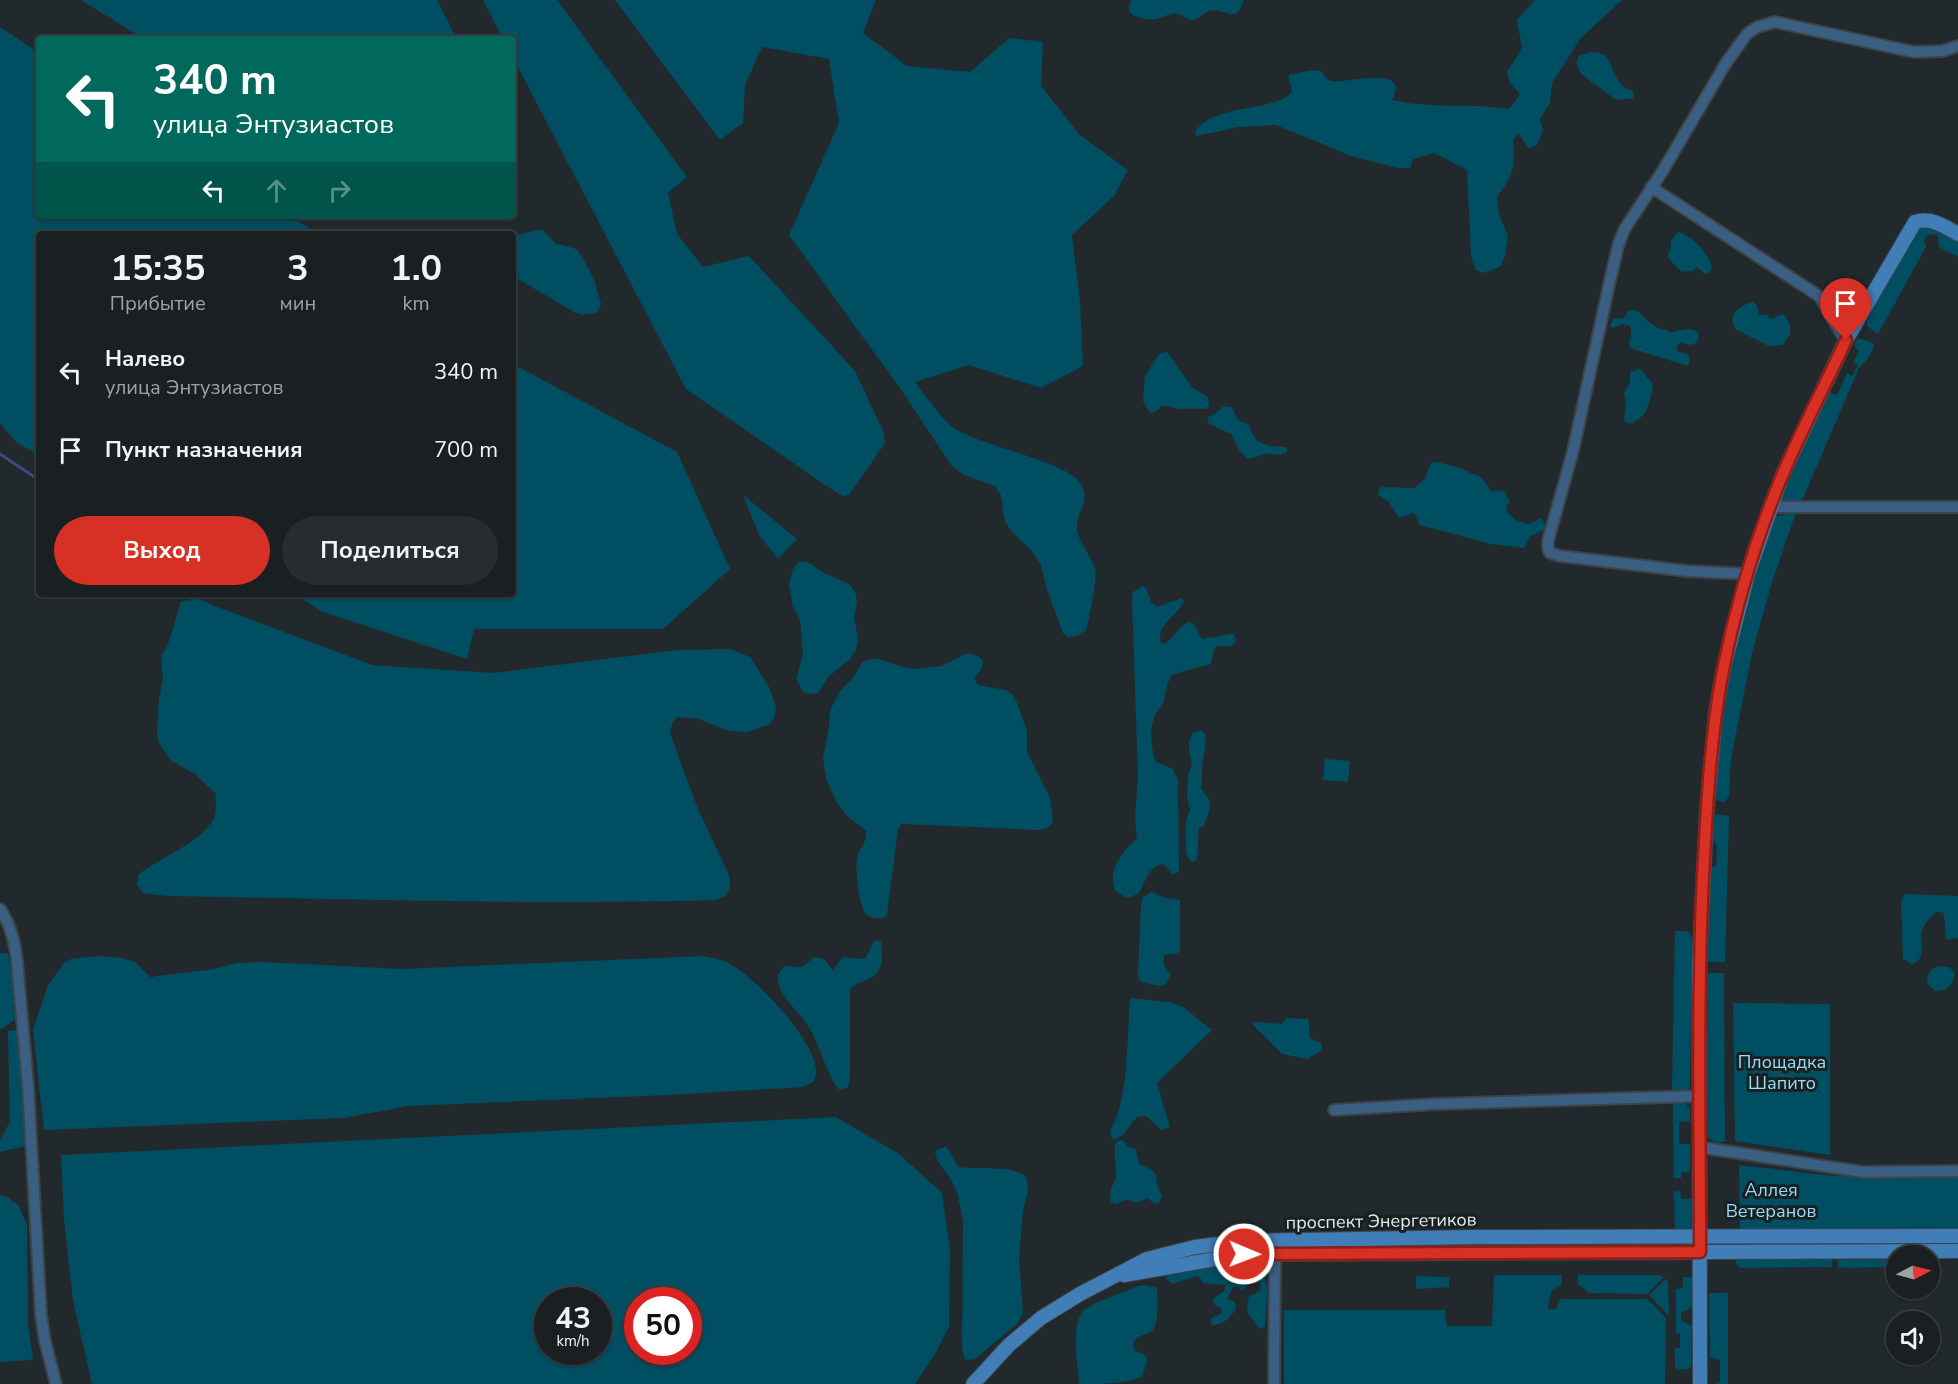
<!DOCTYPE html>
<html lang="ru">
<head>
<meta charset="utf-8">
<style>
	body { margin:0; font-family:"Nunito Sans",sans-serif; background:#272c2e; color:#f1f3f6; height:100vh; display:flex; flex-direction:column; font-size:22px; white-space:nowrap }
	* { box-sizing:border-box; margin:0 }
	p { font-size:20px; color:#9fa2a5 }
	.icon { flex:none; width:33px; height:33px; fill:none; stroke:currentColor; stroke-width:2; stroke-linecap:round; stroke-linejoin:round }
	.map { position:relative; flex:1; overflow:hidden }
	.panel { position:absolute; left:36px; top:231px; width:480px; height:366px; display:flex; flex-direction:column; background:#1a1f21; border-radius:6px; box-shadow:0 2px 4px #0004,0 0 0 2px #383d3f }
	.panel>* { flex:none }
	.hud { position:absolute; left:36px; top:36px; width:480px; height:183px; border-radius:6px; box-shadow:0 2px 4px #0004,0 0 0 2px #383d3f; background:#00695c; color:#fff; overflow:hidden }
	.needle { width:39px; rotate:84deg }
	.tools { position:absolute; left:1886px; top:1245px; display:grid; gap:12px }
	.tools a { display:grid; place-items:center; width:54px; height:54px; border-radius:50%; background:#1a1f21; box-shadow:0 2px 4px #0004,0 0 0 2px #383d3f; font-size:30px }
	.speed { position:absolute; left:534px; top:1287px; display:flex; gap:12px; font-size:30px; font-weight:700; text-align:center }
	.speed>* { display:grid; place-content:center; width:78px; height:78px; border-radius:50%; background:#1a1f21; box-shadow:0 2px 4px #0004,0 0 0 2px #383d3f; line-height:1 }
	.speed small { font-size:15px; font-weight:400 }
	.speed .limit { border:9px solid #d22; background:#fff; color:#111 }
	.pin { position:absolute; display:grid; place-items:center; width:51px; height:51px; color:#fff; margin:-62px -26px; border-radius:50% 50% 50% 0; rotate:-45deg; box-shadow:0 0 6px #0007 }
	.pin .icon { rotate:45deg }
	.me { position:absolute; width:66px; margin:-33px; rotate:91deg; stroke-linejoin:round; filter:drop-shadow(0 0 4px #0008) }
	.turn { display:flex; align-items:center; gap:21px; height:126px; padding:0 18px; font-size:27px }
	.turn .icon { width:78px; height:78px; stroke-width:2.5 }
	.turn b { display:block; font-size:42px; line-height:51px }
	.lanes { display:flex; align-items:center; height:57px; padding:0 18px; background:#0003; justify-content:center; gap:30px; direction:ltr }
	.lanes .off { opacity:.35 }
	.eta { display:flex; justify-content:space-evenly; align-items:center; height:102px; text-align:center }
	.eta b { font-size:36px; font-weight:700; line-height:42px }
	.action { display:flex; gap:12px; margin-top:auto; padding:12px 18px }
	.action a { flex:1; height:69px; border-radius:36px; background:#d93025; color:#fff; font-size:24px; font-weight:700; line-height:69px; text-align:center }
	.action a+a { background:#272c2e; color:#f1f3f6 }
	ul { padding:0; list-style:none }
	li { display:flex; align-items:center; gap:18px; height:78px; padding:0 18px }
	li div { flex:1 }
	li b { display:block; font-size:22px }
	li em { font-style:normal }
	.map>svg:first-child { display:block }
	.green { fill:#004e62; fill-rule:evenodd }
	.lines { fill:none; stroke-linecap:round; stroke-linejoin:round }
	.stream { stroke:#414784; stroke-width:3 }
	.street-casing { stroke:#3d4447; stroke-width:14 }
	.secondary-casing { stroke:#3d4447; stroke-width:16 }
	.street { stroke:#3b5f83; stroke-width:10 }
	.secondary { stroke:#417db6; stroke-width:14 }
	.route-casing { stroke:#8d1f18; stroke-width:15 }
	.route { stroke:#d93025; stroke-width:10 }
	.labels { text-anchor:middle; dominant-baseline:central; stroke-width:6; stroke-linejoin:round; paint-order:stroke }
	.park-label { font-size:18px; fill:#97ddf7; stroke:#192022 }
	.street-label { font-size:18px; fill:#e6ebed; stroke:#192022 }
</style>
</head>
<body>
<div class="map">
<svg width="1958" height="1384" viewBox="0 0 1958 1384">
	<rect width="100%" height="100%" fill="#22292c"/>
	<g class="green">
		<polygon points="81,0 437,0 457,39 144,39"/>
		<polygon points="483,0 557,0 687,177 668,193 677,234 703,267 749,256 855,371 884,433 885,443 849,495 843,496 825,485 686,389 513,58 513,39 503,39"/>
		<path d="M615 0H876L863 33 907 66 970 72 1009 38 1043 42 1041 86 1080 135 1128 170 1114 196 1072 235 1080 302 1083 366 1041 388 969 365 915 382C926 396 937 413 950 425 976 447 1071 460 1082 486 1091 506 1072 514 1078 534 1082 546 1090 556 1095 567 1098 574 1089 621 1086 630L1077 636 1068 637 1063 633 1047 590 1041 565 1032 551 1013 533 1005 522 1001 496 995 486 964 475 951 465 902 391 789 235 839 123 829 59 762 47 745 85 743 123 720 140Z"/>
		<path d="M1131 0H1244C1235 27 1225 6 1209 11 1203 13 1199 20 1192 20 1186 19 1181 14 1174 13 1155 19 1153 23 1132 15L1129 10Z"/>
		<path d="M1535 0H1622L1580 39 1552 83 1550 103 1540 119 1543 131 1537 145 1529 149 1519 134 1513 140C1515 169 1514 174 1497 197L1499 214 1508 236 1505 256 1500 267 1482 273 1476 270 1471 256 1467 170 1434 153 1413 159 1410 168H1397L1351 156 1276 125 1240 127 1196 136 1195 132C1215 102 1277 113 1292 91L1288 75 1311 70 1321 71C1324 75 1326 80 1331 81 1345 84 1412 63 1392 100 1430 109 1470 103 1509 109L1520 94 1510 83 1507 72 1522 48 1517 20Z"/>
		<polygon points="0,27 39,53 39,216 290,216 318,234 39,234 39,455 17,443 0,423"/>
		<path d="M1590 52C1614 51 1609 70 1621 84 1624 88 1630 89 1634 92L1633 98 1616 100 1581 74 1576 63 1579 56Z"/>
		<polygon points="1923,227 1941,231 1958,241 1958,257 1939,247 1938,236 1934,234 1927,235 1924,242 1926,247 1878,334 1867,326 1867,321 1890,276 1917,231"/>
		<polygon points="538,230 543,230 555,243 576,249 581,255 594,279 601,304 597,313 583,315 574,312 513,276 513,236"/>
		<path d="M1678 232C1693 236 1708 253 1712 267L1709 273 1705 274 1697 267 1692 271 1682 272C1679 269 1668 259 1668 256 1668 250 1672 249 1671 240Z"/>
		<path d="M1753 302 1757 305 1759 314 1767 315 1770 319 1784 314 1790 324V334L1783 345 1769 346 1735 329C1728 313 1738 306 1753 302Z"/>
		<path d="M1635 310C1643 314 1648 323 1656 327 1662 329 1665 329 1671 333 1680 330 1688 326 1698 332L1699 337 1696 343 1690 345 1680 342 1676 347 1678 352 1688 354 1690 361 1688 366 1630 348C1627 340 1634 334 1630 326L1623 324 1613 328 1610 326 1613 319 1624 318 1628 311Z"/>
		<polygon points="1857,339 1861,339 1875,344 1869,357 1859,368 1801,503 1780,503 1782,489 1829,392 1837,395 1847,373 1852,376 1858,365 1853,362 1859,351 1854,346"/>
		<path d="M1167 352 1193 388 1208 397 1209 405 1206 409C1197 408 1188 409 1178 409 1173 408 1168 406 1162 406L1155 412 1150 413 1143 401 1145 376 1159 354Z"/>
		<polygon points="513,364 677,452 730,569 663,629 474,629 467,659 323,612 294,594 513,594"/>
		<path d="M1640 369 1652 383 1653 387C1649 405 1648 417 1629 424L1624 421 1626 404 1624 393 1630 382V372Z"/>
		<polygon points="1224,406 1231,407 1238,420 1248,425 1256,440 1268,446 1286,447 1288,450 1286,453 1278,455 1268,453 1249,459 1241,453 1231,434 1209,424 1207,417 1213,415"/>
		<polygon points="1437,462 1457,467 1482,478 1492,492 1499,490 1505,492 1510,502 1506,506 1507,512 1517,521 1529,524 1541,518 1547,528 1531,536 1524,548 1491,544 1420,525 1414,513 1399,518 1389,502 1378,495 1379,489 1382,487 1414,488 1424,480 1431,463"/>
		<polygon points="743,495 797,539 778,559 759,535"/>
		<path d="M1796 512 1772 582 1752 653 1731 758 1729 796 1725 802 1714 800C1722 704 1737 605 1774 517Z"/>
		<polygon points="799,562 808,562 824,573 849,584 855,591 857,602 854,617 858,639 856,650 850,659 829,676 818,693 808,694 803,692 796,679 803,654 800,619 793,607 789,584 793,569"/>
		<path d="M1143 586 1146 588 1151 602 1157 607 1182 598 1184 601C1179 615 1153 626 1162 644 1173 642 1177 627 1188 622L1193 623 1202 639 1230 634H1234L1236 641 1231 646H1217L1213 652 1211 664C1197 668 1184 670 1171 676 1166 685 1166 694 1163 703 1161 708 1157 711 1155 715 1149 728 1151 750 1156 762L1173 769 1178 780 1179 871 1173 875 1163 864C1147 867 1146 883 1138 894L1127 898 1115 891C1108 868 1121 854 1137 838L1135 818 1138 776 1132 599 1133 592Z"/>
		<path d="M191 599H200L212 605 372 665 493 673 678 650 731 649 750 657 769 687 776 706 775 716 770 724 748 732 728 731 699 719 677 717 672 724 670 733 698 809 729 875 730 888 725 896 716 900C533 905 350 899 167 896L143 893 137 885 138 875C158 858 202 843 214 818 217 811 215 801 216 794L195 774 170 760 159 743 157 733 159 699 163 679 161 655 167 647 181 602Z"/>
		<path d="M968 653 978 656 983 661 982 668 974 679 978 685 1006 690 1013 695 1017 703 1027 730V752L1050 798 1053 821 1049 827 1039 830 902 824 898 829 887 914 884 918C878 918 871 919 866 914 859 908 855 867 857 858 859 848 868 841 866 831L845 814 836 801 826 779 823 758 829 727 830 710 841 690 853 678 862 663 868 660 876 658 903 667 916 669 942 666Z"/>
		<path d="M1201 730 1205 734C1206 745 1205 749 1203 759 1201 769 1203 779 1201 789 1215 804 1210 807 1204 826L1199 828 1197 859 1193 862 1189 860 1186 852V821L1190 809 1187 797 1188 775 1192 765 1189 751V741L1193 733Z"/>
		<polygon points="1325,759 1350,761 1348,782 1323,780"/>
		<polygon points="1712,814 1729,816 1725,962 1705,962 1709,870 1716,865 1717,845 1711,837"/>
		<polygon points="1152,892 1165,898 1180,900 1180,951 1176,954 1167,954 1164,956 1164,965 1171,975 1165,985 1158,986 1141,982 1138,976 1141,904 1143,897"/>
		<path d="M1906 894 1958 896V938L1946 940 1944 914 1942 912H1936C1931 916 1926 922 1923 928 1918 941 1928 959 1912 964L1903 959 1901 903 1902 898Z"/>
		<polygon points="1675,931 1688,931 1692,938 1690,1086 1686,1091 1672,1091"/>
		<path d="M874 941H881C883 953 884 971 871 978 863 983 856 981 850 990V1078L848 1087 840 1090C830 1083 819 1044 811 1031 802 1013 776 996 778 975L784 966 802 967 814 957 824 959 833 970 843 957 865 959Z"/>
		<polygon points="0,953 8,953 19,1017 0,1030"/>
		<path d="M97 956 122 958 135 962 150 977 215 969 237 963 263 962 402 969 703 956C712 958 722 959 730 964 756 978 813 1038 816 1069 817 1073 815 1079 813 1082L802 1087 668 1095 408 1106 344 1118 44 1130 33 1030 48 985 64 963 71 959Z"/>
		<path d="M1939 966 1949 967 1955 973C1953 985 1948 991 1936 991 1922 984 1925 971 1939 966Z"/>
		<polygon points="1705,973 1724,973 1725,1142 1714,1142 1707,1136"/>
		<path d="M1130 998 1169 1002 1183 1007 1212 1030 1157 1083 1170 1127 1162 1130C1156 1127 1152 1120 1147 1117 1129 1110 1133 1138 1112 1139L1110 1130C1129 1102 1127 1034 1130 998Z"/>
		<polygon points="1733,1003 1830,1004 1830,1155 1735,1141"/>
		<path d="M1287 1018 1308 1019C1312 1033 1304 1038 1321 1043L1322 1048 1321 1051 1307 1059 1282 1054 1253 1025V1023L1257 1022 1282 1024Z"/>
		<polygon points="17,1030 26,1146 0,1152 0,1140 10,1122 8,1031"/>
		<polygon points="1673,1102 1684,1102 1690,1108 1690,1121 1679,1122 1679,1144 1690,1144 1690,1172 1681,1172 1681,1178 1674,1178"/>
		<path d="M836 1117 899 1154 942 1193 950 1251 949 1327 935 1354 915 1384H92L73 1300 64 1219 61 1155ZM548 1300H598V1352H548ZM638 1300H688V1352H638Z"/>
		<path d="M1121 1140 1124 1141 1128 1147 1136 1149 1139 1164C1167 1176 1150 1176 1162 1195L1159 1203H1154L1147 1198 1136 1203 1128 1199 1117 1204 1111 1202C1109 1192 1111 1189 1115 1180 1119 1169 1112 1156 1116 1142Z"/>
		<path d="M946 1147C952 1152 953 1161 959 1167 977 1170 1014 1164 1027 1178L1028 1191 1023 1211 1019 1258 1023 1313 1017 1324 975 1359 967 1360 964 1357 962 1348 963 1222 958 1195 951 1180 937 1160 935 1152 938 1149Z"/>
		<polygon points="1739,1165 1833,1176 1958,1177 1958,1231 1740,1232"/>
		<polygon points="1680,1191 1681,1199 1691,1199 1691,1228 1690,1230 1675,1233 1674,1192"/>
		<polygon points="0,1195 7,1197 19,1206 27,1225 28,1325 33,1358 30,1360 0,1362"/>
		<polygon points="1832,1259 1832,1267 1740,1268 1736,1263 1736,1260"/>
		<polygon points="1896,1259 1896,1267 1838,1268 1838,1260"/>
		<path d="M1240 1262 1243 1264 1251 1282 1242 1291 1238 1287H1233L1227 1299 1235 1302 1236 1308C1232 1316 1222 1326 1212 1325L1210 1319 1222 1313V1309L1215 1305 1212 1300 1225 1290V1285L1203 1283 1201 1279 1196 1276 1172 1284 1165 1278 1168 1274 1184 1270 1223 1267Z"/>
		<path d="M1261 1270C1272 1284 1265 1309 1265 1326L1261 1329C1255 1326 1254 1319 1248 1315L1247 1305 1249 1297 1261 1290 1258 1274Z"/>
		<polygon points="1494,1275 1562,1275 1562,1284 1552,1290 1549,1300 1548,1309 1556,1309 1560,1299 1647,1299 1666,1318 1665,1384 1284,1384 1284,1310 1445,1310 1447,1326 1492,1326"/>
		<polygon points="1578,1275 1659,1275 1664,1277 1647,1294 1589,1293 1577,1283"/>
		<polygon points="1416,1276 1449,1277 1449,1287 1416,1289"/>
		<polygon points="1683,1277 1692,1277 1692,1307 1681,1313 1681,1320 1692,1326 1691,1366 1688,1369 1678,1370 1675,1366 1675,1348 1680,1348 1680,1333 1676,1333 1676,1289 1683,1288"/>
		<polygon points="1666,1279 1668,1283 1669,1316 1649,1295"/>
		<path d="M1146 1285 1157 1288C1157 1298 1160 1328 1150 1332 1143 1335 1139 1336 1133 1342L1135 1351C1153 1355 1147 1362 1142 1377 1123 1384 1100 1384 1079 1384 1078 1366 1071 1325 1083 1311 1089 1304 1127 1291 1138 1286Z"/>
		<polygon points="1728,1293 1728,1384 1716,1384 1720,1382 1720,1360 1710,1357 1709,1293"/>
	</g>
	<g class="lines">
		<polyline class="stream" points="0,454 39,480"/>
		<g class="street-casing">
			<g id="street">
				<path d="M1651 187 1819 296C1829 311 1835 327 1846 340"/>
				<polyline points="1771,507 1958,507"/>
				<polyline points="1748,574 1687,571 1560,556 1550,553 1548,549 1548,541 1573,451 1609,285 1618,246 1624,230 1662,172 1726,63 1747,34 1757,27 1775,22 1914,52 1943,51 1958,46"/>
				<path d="M0 909C11 925 15 942 17 961L28 1086 41 1315 45 1341 56 1384"/>
				<polyline points="1334,1110 1436,1104 1699,1096"/>
				<polyline points="1699,1147 1863,1172 1958,1171"/>
				<polyline points="1274,1384 1275,1255"/>
			</g>
		</g>
		<g class="secondary-casing">
			<g id="secondary">
				<polyline points="1124,1275 1244,1254 1958,1251"/>
				<polyline points="973,1384 1009,1345 1041,1318 1080,1294 1147,1259 1195,1247 1242,1241 1476,1237 1958,1236"/>
				<path d="M1700 1384 1699 967 1707 808 1716 711 1724 667 1748 574 1782 476 1846 340 1915 222C1932 217 1944 226 1958 234"/>
			</g>
		</g>
		<use href="#street" class="street"/>
		<use href="#secondary" class="secondary"/>
	</g>
	<g class="lines">
		<g class="route-casing">
			<path id="route" d="M1244 1254 1700 1252C1700 1126 1697 1001 1703 876 1707 807 1710 737 1723 670 1736 605 1756 538 1782 476 1801 430 1825 386 1846 340"/>
		</g>
		<use href="#route" class="route"/>
	</g>
	<g class="labels">
		<g class="park-label">
			<text x="1782" y="1062">Площадка<tspan x="1782" dy="21">Шапито</tspan></text>
			<text x="1771" y="1190">Аллея<tspan x="1771" dy="21">Ветеранов</tspan></text>
		</g>
		<g class="street-label">
			<text transform="translate(1381 1221) rotate(-1)">проспект Энергетиков</text>
		</g>
	</g>
</svg>
<div class="tools">
<a><svg class="needle" viewBox="-14 -14 28 28"><path d="M0-13l5 13h-10z" fill="#e53935"/><path d="M0 13l5-13h-10z" fill="#9fa2a5"/></svg></a>
<a><svg class="icon" aria-label="sound" viewBox="0 0 24 24"><path d="M4 9h4l5-4v14l-5-4H4zM17 9q2 3 0 6"/></svg></a>
</div>
<div class="speed"><div>43<small>km/h</small></div><div class="limit">50</div></div>
<div class="pin" style="left:1846px;top:340px;background:#d93025"><svg class="icon" aria-label="arrive" viewBox="0 0 24 24"><path d="M6 21V4h12l-3 4 3 4H6"/></svg></div>
<svg class="me" style="left:1244px;top:1254px" viewBox="-20 -20 40 40"><circle r="17" fill="#d93025" stroke="#fff" stroke-width="3"/><path d="M0-11L8 9 0 5-8 9z" fill="#fff"/></svg>
<div class="hud">
<div class="turn"><svg class="icon" aria-label="left" viewBox="0 0 24 24"><path d="M17 20v-9H6M10 6l-5 5 5 5"/></svg><div><b>340 m</b>улица Энтузиастов</div></div>
<div class="lanes"><svg class="icon" aria-label="left" viewBox="0 0 24 24"><path d="M17 20v-9H6M10 6l-5 5 5 5"/></svg><svg class="icon off" aria-label="ahead" viewBox="0 0 24 24"><path d="M12 20V5M6 11l6-6 6 6"/></svg><svg class="icon off" aria-label="right" viewBox="0 0 24 24"><path d="M7 20v-9h11M14 6l5 5-5 5"/></svg></div>
</div>
<section class="panel">
<div class="eta">
<div><b>15:35</b><p>Прибытие</p></div>
<div><b>3</b><p>мин</p></div>
<div><b>1.0</b><p>km</p></div>
</div>
<ul>
<li><svg class="icon" aria-label="left" viewBox="0 0 24 24"><path d="M17 20v-9H6M10 6l-5 5 5 5"/></svg><div><b>Налево</b><p>улица Энтузиастов</p></div><em>340 m</em></li>
<li><svg class="icon" aria-label="arrive" viewBox="0 0 24 24"><path d="M6 21V4h12l-3 4 3 4H6"/></svg><div><b>Пункт назначения</b></div><em>700 m</em></li>
</ul>
<div class="action"><a>Выход</a><a>Поделиться</a></div>
</section>
</div>
</body>
</html>
